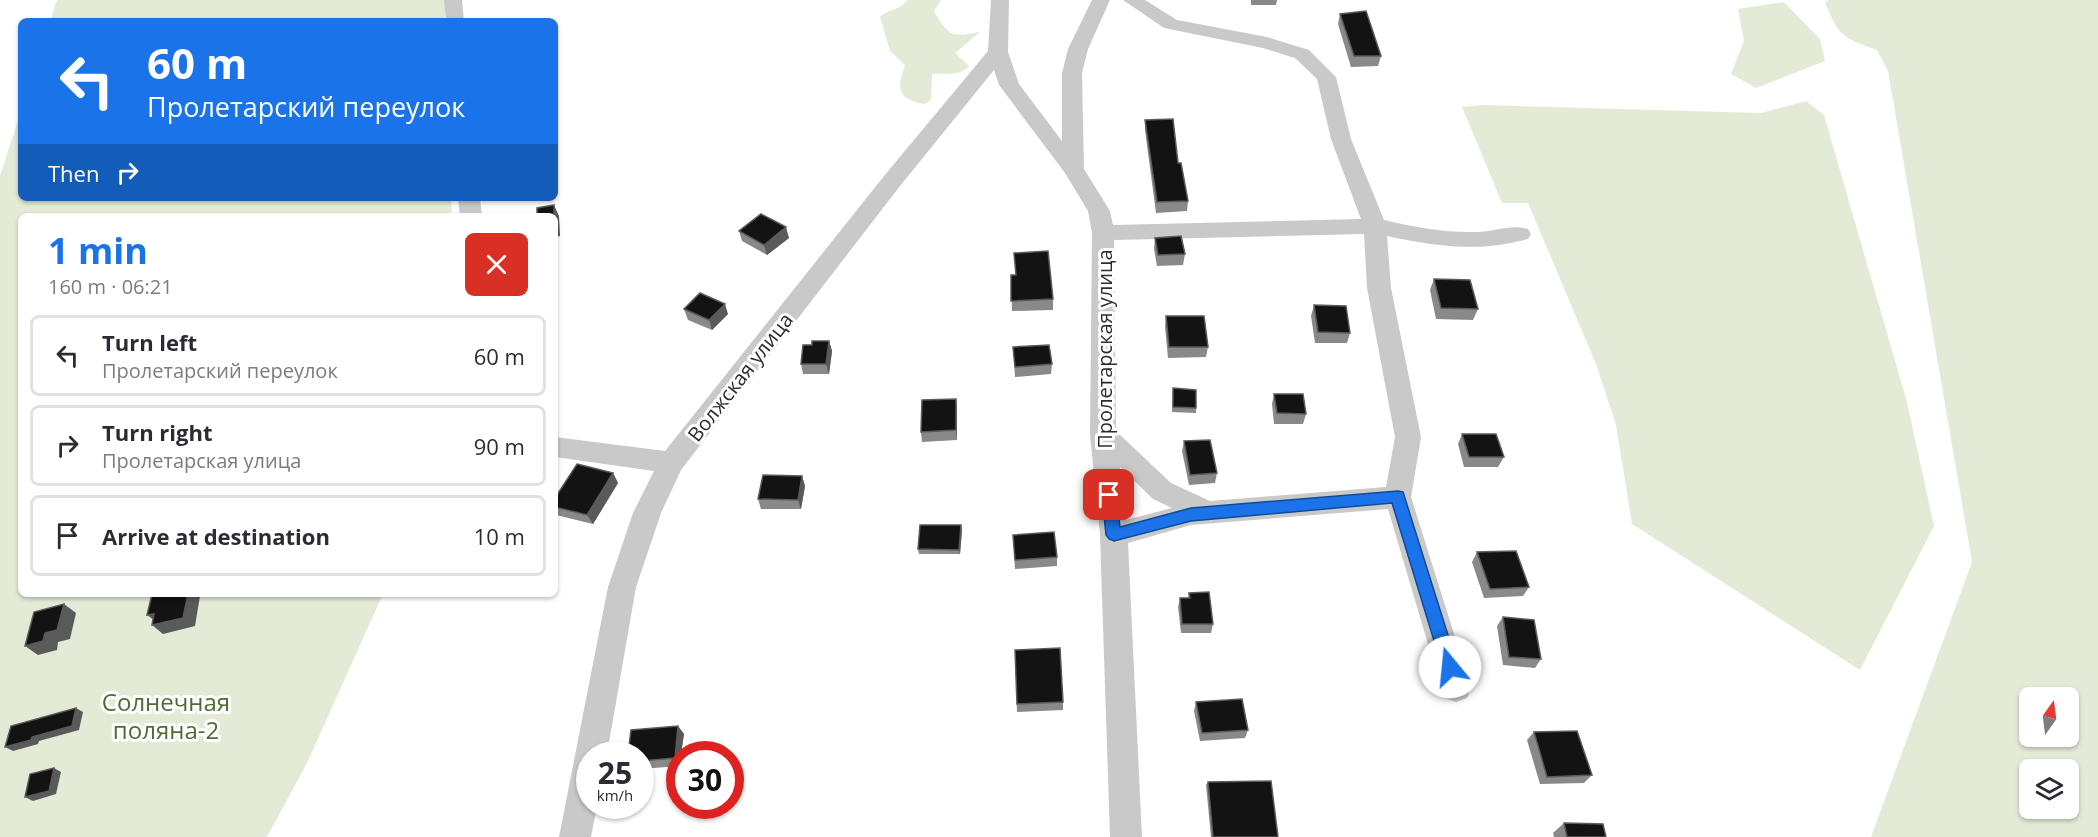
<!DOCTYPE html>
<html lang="en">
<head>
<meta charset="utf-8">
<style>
	body { margin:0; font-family:"Open Sans",sans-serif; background:#f7f7f7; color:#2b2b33; height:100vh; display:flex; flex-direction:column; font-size:22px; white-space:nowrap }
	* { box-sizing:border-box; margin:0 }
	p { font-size:20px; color:#7c7c81 }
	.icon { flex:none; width:33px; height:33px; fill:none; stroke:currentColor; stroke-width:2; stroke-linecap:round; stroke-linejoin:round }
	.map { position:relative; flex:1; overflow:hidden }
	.details { position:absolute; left:18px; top:213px; width:540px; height:384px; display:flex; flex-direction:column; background:#fff; border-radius:9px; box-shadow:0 2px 4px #0004 }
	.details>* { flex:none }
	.banner { position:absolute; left:18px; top:18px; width:540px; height:183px; border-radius:9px; box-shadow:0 2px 4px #0004; background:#1a73e8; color:#fff; overflow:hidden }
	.needle { width:39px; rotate:14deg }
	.fabs { position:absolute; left:2019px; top:687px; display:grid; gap:12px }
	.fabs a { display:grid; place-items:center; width:60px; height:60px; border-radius:9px; background:#fff; box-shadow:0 2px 4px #0004; font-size:30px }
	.speed { position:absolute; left:576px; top:741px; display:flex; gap:12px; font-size:30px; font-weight:700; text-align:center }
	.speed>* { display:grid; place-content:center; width:78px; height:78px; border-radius:50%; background:#fff; box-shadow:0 2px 4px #0004; line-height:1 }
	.speed small { font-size:15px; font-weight:400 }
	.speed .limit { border:9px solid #d22; background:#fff; color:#111 }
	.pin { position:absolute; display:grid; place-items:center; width:51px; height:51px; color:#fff; margin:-26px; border-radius:12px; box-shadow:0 3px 9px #0006 }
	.me { position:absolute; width:66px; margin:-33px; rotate:343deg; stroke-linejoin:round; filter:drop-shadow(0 0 4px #0008) }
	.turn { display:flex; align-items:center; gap:21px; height:126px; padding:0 30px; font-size:27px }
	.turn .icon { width:78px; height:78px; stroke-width:2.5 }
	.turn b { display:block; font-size:42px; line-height:51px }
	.then { display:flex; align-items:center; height:57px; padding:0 30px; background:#0003; gap:12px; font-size:22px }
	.round { display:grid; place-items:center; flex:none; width:63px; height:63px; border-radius:9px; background:#f7f7f7 }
	.head { display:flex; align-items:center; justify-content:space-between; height:102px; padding:0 30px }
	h1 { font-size:36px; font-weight:700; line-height:45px; color:#1a73e8 }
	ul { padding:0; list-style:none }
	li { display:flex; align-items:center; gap:18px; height:81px; margin:0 12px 9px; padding:0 18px; border:3px solid #e1e1e2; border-radius:9px }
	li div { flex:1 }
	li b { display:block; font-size:22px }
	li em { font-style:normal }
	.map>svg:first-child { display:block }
	.green { fill:#e3ebd7; fill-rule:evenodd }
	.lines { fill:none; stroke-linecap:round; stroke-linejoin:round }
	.street { fill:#c9c9c9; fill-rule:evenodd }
	.wall { fill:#898989 }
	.shaded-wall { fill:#5a5a5a }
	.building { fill:#131313; stroke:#5a5a5a; stroke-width:1.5 }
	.route { fill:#1a73e8; stroke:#114b97; stroke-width:1.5 }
	.labels { text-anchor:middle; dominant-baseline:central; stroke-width:6; stroke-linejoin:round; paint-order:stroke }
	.street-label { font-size:20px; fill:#2c2c2c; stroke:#fff }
	.near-park-label { font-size:24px; fill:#526b36; stroke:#fff }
</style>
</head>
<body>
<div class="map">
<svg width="2098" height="837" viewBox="0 0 2098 837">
	<rect width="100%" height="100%" fill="#fff"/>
	<g class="green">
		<polygon points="57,0 445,0 445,21 50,21"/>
		<path d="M907 0H941L934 11C950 37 950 37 980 32L955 53 969 66C960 77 945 73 932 74L931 100 925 104C898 99 896 90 905 65L890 51 880 17C887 9 902 10 907 0Z"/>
		<path d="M1829 0H2098V837H1871L1972 562 1888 71 1877 50C1843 38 1838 36 1825 2ZM2030 698H2068V736H2030ZM2030 770H2068V808H2030Z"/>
		<polygon points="1784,2 1820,39 1825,61 1756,88 1731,74 1744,41 1738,9"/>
		<polygon points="1806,101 1824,115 1907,402 1934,526 1860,670 1632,524 1616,425 1596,364 1528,203 1502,203 1462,107 1482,105 1761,113"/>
		<polygon points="21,111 21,198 451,198 452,216 21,216 21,594 383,594 307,763 267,837 0,837 0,176"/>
	</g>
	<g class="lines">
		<g class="street">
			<polygon points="444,0 462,0 464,21 446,21"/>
			<path d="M991 0H1009L1008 52 1019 84 1062 141V73L1068 49 1092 0H1110L1088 49 1082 73 1084 169 1110 211 1113 225 1361 219 1331 139 1317 79 1295 58 1263 48 1164 28 1123 0H1145L1177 20 1267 37 1309 50 1336 77 1351 139 1384 220C1415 227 1445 233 1477 232 1494 232 1511 224 1528 229L1531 234 1528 239C1480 253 1434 246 1387 236L1391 288 1421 437 1411 497 1471 688 1467 698 1456 702 1445 698 1441 688 1388 509 1191 525 1128 543 1142 837H1110L1100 535 1090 435 1092 233 1088 211 1065 173 999 85 994 70 900 186 681 470 661 513 636 587 607 754H590V806H597L591 837H559L608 587 633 513 654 471 555 457V437L665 451 884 176 988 51ZM1364 234 1367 288 1395 437 1386 487 1210 501 1171 483 1116 431 1114 240ZM1120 467 1153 499 1172 508 1126 520Z"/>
			<polygon points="458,198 480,198 482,216 460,216"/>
		</g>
	</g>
	<g class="wall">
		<polygon points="1251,0 1277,0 1276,5 1251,5"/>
		<polygon points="1340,14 1381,56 1378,66 1351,67 1338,24"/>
		<polygon points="1145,120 1188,201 1187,211 1156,213 1145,130"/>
		<polygon points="739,231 789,238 767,255 742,241"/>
		<polygon points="1155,238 1185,254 1183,265 1157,266 1154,249"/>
		<polygon points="1014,253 1053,299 1053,310 1012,311 1011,275 1016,275"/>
		<polygon points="1434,279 1478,309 1473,320 1436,319 1430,290"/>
		<polygon points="1314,305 1350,333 1347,343 1315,343 1311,316"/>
		<polygon points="684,309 728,314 712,330 688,320"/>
		<polygon points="1166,316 1208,347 1206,357 1168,358 1165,327"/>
		<polygon points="829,341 832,351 829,374 803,374 801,364 812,345"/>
		<polygon points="1013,347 1052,364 1051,374 1015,377"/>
		<polygon points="1173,388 1196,408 1196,413 1172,412"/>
		<polygon points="1274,394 1306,414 1303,424 1274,424 1272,404"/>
		<polygon points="956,399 957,409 957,440 922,442 921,432"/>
		<polygon points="1462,434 1504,457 1498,467 1464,467 1458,444"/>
		<polygon points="1184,441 1217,473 1215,483 1189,485 1182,451"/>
		<polygon points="613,473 618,483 593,524 556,515 555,513 555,498"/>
		<polygon points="802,476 805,486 801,509 761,509 758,499"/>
		<polygon points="961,525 962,530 960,554 919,554 918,549"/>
		<polygon points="1013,535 1057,557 1057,566 1015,569"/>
		<polygon points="1477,552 1529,587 1523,596 1484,598 1472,562"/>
		<polygon points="1189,593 1213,624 1211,633 1181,633 1178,607 1180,598 1188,598"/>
		<polygon points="1503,617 1541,659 1535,668 1503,665 1497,626"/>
		<polygon points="1015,650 1063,702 1063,710 1017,712"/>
		<polygon points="1196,702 1248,730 1245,738 1200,741 1194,711"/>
		<polygon points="678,726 684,734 681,754 680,754 680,766 640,769 640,754"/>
		<polygon points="1534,732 1592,775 1584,783 1540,784 1527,740"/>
		<polygon points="1208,782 1278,837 1211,837 1206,785"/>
		<polygon points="1564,823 1606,837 1554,837 1553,833"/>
	</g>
	<g class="shaded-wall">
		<polygon points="554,205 559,216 560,236 555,237 555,216 554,216"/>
		<polygon points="786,227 789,238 767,255 764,245"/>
		<polygon points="725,304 728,314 712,330 709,320"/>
		<polygon points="829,341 832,351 829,374 826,364"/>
		<polygon points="956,399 957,409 957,440 956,430"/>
		<polygon points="613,473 618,483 593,524 587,515"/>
		<polygon points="802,476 805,486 801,509 798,500"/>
		<polygon points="961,525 962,530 960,554 959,550"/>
		<polygon points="184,594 198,594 200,596 195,626 163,634 152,625 158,623 147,615"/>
		<polygon points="64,604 76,613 70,639 58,642 57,650 38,655 25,646 45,633"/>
		<polygon points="76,708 83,712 79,730 39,741 38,744 13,751 5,747 32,737"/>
		<polygon points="678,726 684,734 681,754 680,754 680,765 675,758"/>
		<polygon points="54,768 61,772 56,794 33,801 25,797"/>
	</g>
	<g class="building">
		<polygon points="1366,11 1381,56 1354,56 1340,14"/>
		<polygon points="1173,119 1178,163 1181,163 1188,201 1157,202 1145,120"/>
		<polygon points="554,205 554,216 537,216 537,208"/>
		<polygon points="761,214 786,227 764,245 739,231"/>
		<polygon points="1181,236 1185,254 1158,255 1155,238"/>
		<polygon points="1048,251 1053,299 1011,301 1011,275 1016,275 1014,253"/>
		<polygon points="1434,279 1470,280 1478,309 1441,308"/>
		<polygon points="700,293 725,304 709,320 684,309"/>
		<polygon points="1314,305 1346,306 1350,333 1318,332"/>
		<polygon points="1166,316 1204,316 1208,347 1169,347"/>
		<polygon points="812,341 829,341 826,364 801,364 803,345 812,345"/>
		<polygon points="1049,345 1052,364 1015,367 1013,347"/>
		<polygon points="1173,388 1196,390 1196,408 1173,407"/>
		<polygon points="1274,394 1303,394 1306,414 1277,413"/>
		<polygon points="956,399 956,430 921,432 922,400"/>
		<polygon points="1462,434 1496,434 1504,457 1469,457"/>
		<polygon points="1210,440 1217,473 1190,475 1184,441"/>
		<polygon points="577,464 613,473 587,515 555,507 555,498"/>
		<polygon points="763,475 802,476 798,500 758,499"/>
		<polygon points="920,525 961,525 959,550 918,549"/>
		<polygon points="1054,532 1057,557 1015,560 1013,535"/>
		<polygon points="1516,551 1529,587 1490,589 1477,552"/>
		<polygon points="1209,592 1213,624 1182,624 1180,598 1190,598 1189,593"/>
		<polygon points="152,594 188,594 183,618 152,625 154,614 147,615"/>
		<polygon points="64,604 57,630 45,633 43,641 25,646 34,612"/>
		<polygon points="1503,617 1534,620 1541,659 1509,657"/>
		<polygon points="1060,648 1063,702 1017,704 1015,650"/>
		<polygon points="1242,699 1248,730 1202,733 1196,702"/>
		<polygon points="76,708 72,726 32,737 31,740 5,747 11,726"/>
		<polygon points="678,726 675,758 640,761 640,754 628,754 631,730"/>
		<polygon points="1577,731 1592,775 1547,777 1534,732"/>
		<polygon points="54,768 49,791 25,797 30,774"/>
		<polygon points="1271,781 1278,837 1213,837 1208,782"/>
		<polygon points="1564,823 1603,824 1606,837 1567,837"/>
	</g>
	<polygon class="route" points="1109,489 1114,491 1116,495 1120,527 1191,508 1398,491 1403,492 1458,667 1455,672 1450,674 1444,672 1442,667 1392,503 1191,521 1114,541 1109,539 1106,535 1102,495 1104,491"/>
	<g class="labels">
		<g class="street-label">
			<text transform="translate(1104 349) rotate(-90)">Пролетарская улица</text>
			<text transform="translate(740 377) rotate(-52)">Волжская улица</text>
		</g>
		<g class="near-park-label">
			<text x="166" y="701">Солнечная<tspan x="166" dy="28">поляна-2</tspan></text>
		</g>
	</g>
</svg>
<div class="fabs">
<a><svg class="needle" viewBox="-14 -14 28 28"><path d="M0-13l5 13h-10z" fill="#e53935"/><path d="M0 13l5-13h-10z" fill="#7c7c81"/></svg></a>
<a><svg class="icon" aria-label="layers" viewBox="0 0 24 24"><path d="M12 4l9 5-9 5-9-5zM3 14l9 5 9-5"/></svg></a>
</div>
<div class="speed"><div>25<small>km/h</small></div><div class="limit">30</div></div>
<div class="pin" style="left:1109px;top:495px;background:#d93025"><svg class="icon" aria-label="arrive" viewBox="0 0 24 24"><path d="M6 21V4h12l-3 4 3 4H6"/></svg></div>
<svg class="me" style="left:1450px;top:667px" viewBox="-20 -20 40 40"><circle r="19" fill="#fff"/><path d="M0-13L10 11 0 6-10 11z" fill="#1a73e8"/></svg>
<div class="banner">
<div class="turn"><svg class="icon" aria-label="left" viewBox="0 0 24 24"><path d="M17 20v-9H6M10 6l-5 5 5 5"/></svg><div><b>60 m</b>Пролетарский переулок</div></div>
<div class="then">Then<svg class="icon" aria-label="right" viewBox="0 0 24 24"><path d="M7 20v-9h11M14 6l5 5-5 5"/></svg></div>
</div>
<section class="details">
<div class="head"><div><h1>1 min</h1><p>160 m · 06:21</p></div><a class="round" style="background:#d93025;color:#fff"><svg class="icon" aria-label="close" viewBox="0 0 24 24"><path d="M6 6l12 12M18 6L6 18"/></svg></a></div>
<ul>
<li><svg class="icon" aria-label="left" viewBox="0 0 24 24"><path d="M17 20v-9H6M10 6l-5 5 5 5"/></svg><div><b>Turn left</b><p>Пролетарский переулок</p></div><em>60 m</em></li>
<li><svg class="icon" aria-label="right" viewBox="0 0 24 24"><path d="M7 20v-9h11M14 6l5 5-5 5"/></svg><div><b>Turn right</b><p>Пролетарская улица</p></div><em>90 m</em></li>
<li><svg class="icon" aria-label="arrive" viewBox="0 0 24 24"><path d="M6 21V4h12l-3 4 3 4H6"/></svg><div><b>Arrive at destination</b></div><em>10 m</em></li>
</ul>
</section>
</div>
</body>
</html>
